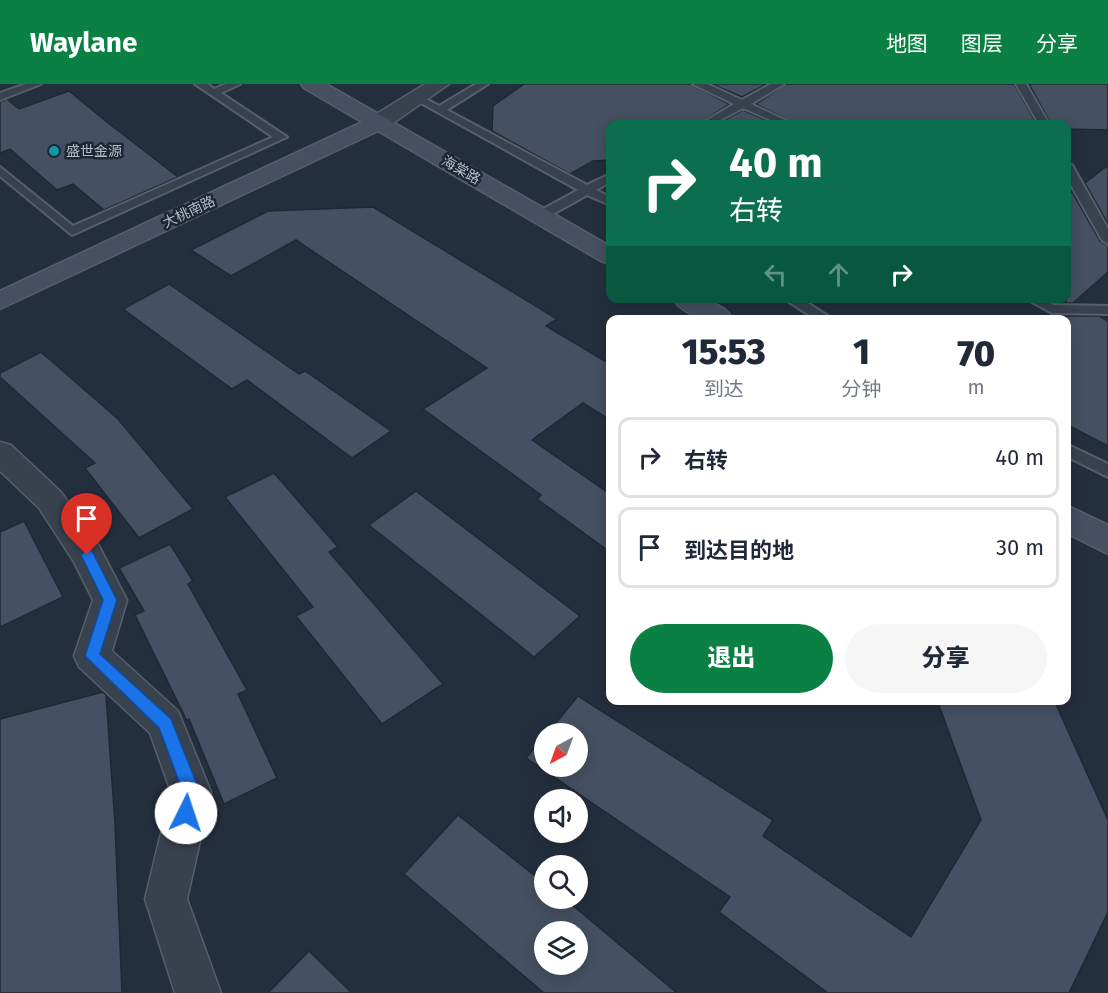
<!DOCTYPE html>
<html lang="zh">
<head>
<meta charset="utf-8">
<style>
	body { margin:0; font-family:"Fira Sans","Noto Sans SC",sans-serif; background:#f6f6f7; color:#1f2937; height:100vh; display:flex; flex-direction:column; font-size:22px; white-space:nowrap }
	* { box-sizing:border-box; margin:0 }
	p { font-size:20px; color:#747a83 }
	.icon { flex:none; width:33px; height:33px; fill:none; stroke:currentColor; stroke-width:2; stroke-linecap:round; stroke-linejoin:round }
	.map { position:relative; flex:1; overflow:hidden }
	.side { position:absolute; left:606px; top:231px; width:465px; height:390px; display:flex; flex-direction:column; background:#fff; border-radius:12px; box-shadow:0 3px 15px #0003 }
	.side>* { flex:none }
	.guide { position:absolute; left:606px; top:36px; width:465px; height:183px; border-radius:12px; box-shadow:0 3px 15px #0003; background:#0b6e4f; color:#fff; overflow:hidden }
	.needle { width:39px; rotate:221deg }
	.tools { position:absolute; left:534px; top:639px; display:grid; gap:12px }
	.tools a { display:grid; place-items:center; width:54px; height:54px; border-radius:50%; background:#fff; box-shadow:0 3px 15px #0003; font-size:30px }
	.pin { position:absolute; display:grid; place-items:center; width:51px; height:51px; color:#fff; margin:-62px -26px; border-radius:50% 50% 50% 0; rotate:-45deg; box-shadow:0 0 6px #0007 }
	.pin .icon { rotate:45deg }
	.me { position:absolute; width:66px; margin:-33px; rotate:4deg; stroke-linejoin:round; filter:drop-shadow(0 0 4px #0008) }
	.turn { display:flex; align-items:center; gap:21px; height:126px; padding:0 24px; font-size:27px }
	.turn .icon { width:78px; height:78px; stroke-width:2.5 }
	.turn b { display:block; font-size:42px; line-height:51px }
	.lanes { display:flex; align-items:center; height:57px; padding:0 24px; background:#0003; justify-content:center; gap:30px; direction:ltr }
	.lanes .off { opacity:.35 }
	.eta { display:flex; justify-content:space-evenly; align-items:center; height:102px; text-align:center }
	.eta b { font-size:36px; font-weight:800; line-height:42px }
	.button { display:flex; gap:12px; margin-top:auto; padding:12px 24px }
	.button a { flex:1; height:69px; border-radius:36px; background:#0b8043; color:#fff; font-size:24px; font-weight:800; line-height:69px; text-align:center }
	.button a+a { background:#f6f6f7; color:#1f2937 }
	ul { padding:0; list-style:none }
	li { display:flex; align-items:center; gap:18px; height:81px; margin:0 12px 9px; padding:0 12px; border:3px solid #e0e1e3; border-radius:12px }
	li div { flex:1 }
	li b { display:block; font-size:22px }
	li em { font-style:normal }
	header { display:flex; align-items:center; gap:36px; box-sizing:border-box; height:84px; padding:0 30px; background:#0b8043; color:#fff }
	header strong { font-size:28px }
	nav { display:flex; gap:33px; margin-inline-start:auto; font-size:21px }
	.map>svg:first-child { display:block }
	.building { fill:#455162; stroke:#1f2835; stroke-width:1.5; fill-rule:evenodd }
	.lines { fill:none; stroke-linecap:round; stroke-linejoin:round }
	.lane-casing { stroke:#565f6c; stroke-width:4 }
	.street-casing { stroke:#565f6c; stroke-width:3 }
	.secondary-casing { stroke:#565f6c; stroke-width:3 }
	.lane { fill:#38414e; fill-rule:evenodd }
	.street { fill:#38414e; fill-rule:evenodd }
	.secondary { fill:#465061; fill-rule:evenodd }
	.route { fill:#1a73e8; stroke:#114b97; stroke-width:1.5 }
	.culture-dot { fill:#0f9aa8; stroke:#1d2633; stroke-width:2 }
	.labels { text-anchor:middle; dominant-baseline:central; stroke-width:5; stroke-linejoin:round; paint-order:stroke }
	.far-poi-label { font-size:14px; fill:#b4bcc9; stroke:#1d2633; text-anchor:start }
	.far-street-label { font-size:14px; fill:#b4bcc9; stroke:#1d2633 }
</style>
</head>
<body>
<header>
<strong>Waylane</strong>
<nav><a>地图</a><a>图层</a><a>分享</a></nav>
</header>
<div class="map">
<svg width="1108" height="909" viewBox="0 0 1108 909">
	<rect width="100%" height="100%" fill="#242f3e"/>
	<g class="building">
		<polygon points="524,0 691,0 729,20 699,40 610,40 610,76 593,77 570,90 492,47 493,22"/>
		<polygon points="712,0 766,0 742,13"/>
		<polygon points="786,0 1014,0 1037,40 795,40 756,20"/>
		<polygon points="1029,0 1108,0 1108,46 1066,45 1066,40 1051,40"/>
		<polygon points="69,7 107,38 178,93 104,126 73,100 57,106 10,65 0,69 0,18 7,15 19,25"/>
		<polygon points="743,26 775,40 717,40"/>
		<polygon points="1108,81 1108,140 1085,99"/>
		<polygon points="1072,108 1100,157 1108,162 1108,188 1073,219 1066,219 1066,112"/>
		<polygon points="373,123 557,235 546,242 610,280 610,336 583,319 532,356 610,410 610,468 537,415 541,411 423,325 487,284 296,156 231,192 191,166 268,127"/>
		<polygon points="169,200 299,290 305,287 391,347 352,374 247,296 232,305 123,225"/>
		<polygon points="1066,232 1099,232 1108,237 1108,362 1066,340"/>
		<polygon points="41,268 118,335 193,425 139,454 85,384 95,379 0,293 0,289"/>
		<polygon points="274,389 338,463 329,468 443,600 382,640 296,532 313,523 225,413"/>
		<polygon points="416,407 580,532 534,573 369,441"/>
		<polygon points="24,437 63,513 0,543 0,448"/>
		<polygon points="170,460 193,497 188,500 247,606 238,610 277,694 224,720 189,635 187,637 135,531 144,527 119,484"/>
		<polygon points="103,608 106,611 115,740 122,909 0,909 0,635"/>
		<polygon points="578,612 773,736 763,752 911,853 981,736 937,616 1054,616 1108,736 1108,828 1069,909 828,909 719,828 730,813 526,674 544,652 544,682 578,682 578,650 547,650"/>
		<path d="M458 731 544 799V814H564L677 909H544L404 790ZM544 848H578V880H544Z"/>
		<polygon points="309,867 352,909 268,909"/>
	</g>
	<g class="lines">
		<g class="lane-casing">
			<g id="lane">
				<polygon points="26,0 41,0 0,16 0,9"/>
				<polygon points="195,0 207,0 214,5 226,0 240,0 221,9 287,53 72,151 0,92 0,83 73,142 273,53"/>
				<polygon points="476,0 488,0 447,26 587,101 610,90 610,98 596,106 610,113 610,121 587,111 544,135 536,135 536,129 578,106 412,14 421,12 439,22"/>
				<polygon points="693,0 707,0 742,16 771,0 784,0 751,20 793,40 780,40 743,24 713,40 701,40 734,20"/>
				<polygon points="1016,0 1026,0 1049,40 1039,40"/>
				<polygon points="1066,78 1072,81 1108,145 1108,160 1102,156 1066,92"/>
				<polygon points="783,214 800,214 834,236 817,236"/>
				<polygon points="1025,214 1042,214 1054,221 1108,222 1108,230 1052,229"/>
				<polygon points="1066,360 1108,380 1108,393 1066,372"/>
			</g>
		</g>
		<g class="street-casing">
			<g id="street">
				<polygon points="425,0 449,0 386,44 370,44 367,39 370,34"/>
				<polygon points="0,358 11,361 61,408 99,462 127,516 112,567 178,627 211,708 187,815 221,909 175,909 145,815 171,708 150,649 79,583 74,572 93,516 74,478 39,424 0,387"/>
			</g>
		</g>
		<g class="secondary-casing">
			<g id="secondary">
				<polygon points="301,0 326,0 610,162 610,180 601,177 378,47 0,225 0,207 362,38 304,4"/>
				<path d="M672 214C695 214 720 214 734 236 711 236 687 236 672 214Z"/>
				<polygon points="1066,421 1108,441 1108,470 1066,449"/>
			</g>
		</g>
		<use href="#lane" class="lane"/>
		<use href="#street" class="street"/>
		<use href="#secondary" class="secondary"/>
	</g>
	<polygon class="route" points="87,465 92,467 117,516 100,570 171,635 200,708 192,735 186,737 180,735 178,729 183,708 159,644 85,572 103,516 81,471"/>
	<circle class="culture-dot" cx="54" cy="67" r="6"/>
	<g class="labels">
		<g class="far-poi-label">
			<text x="66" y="67">盛世金源</text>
		</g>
		<g class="far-street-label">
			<text transform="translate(461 86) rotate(30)">海棠路</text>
			<text transform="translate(189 128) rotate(-25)">大桃南路</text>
		</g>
	</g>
</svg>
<div class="tools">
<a><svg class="needle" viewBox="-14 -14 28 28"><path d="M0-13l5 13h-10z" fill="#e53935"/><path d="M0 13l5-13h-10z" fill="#747a83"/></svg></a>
<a><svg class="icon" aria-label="sound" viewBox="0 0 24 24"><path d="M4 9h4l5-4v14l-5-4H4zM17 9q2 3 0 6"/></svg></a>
<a><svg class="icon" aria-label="search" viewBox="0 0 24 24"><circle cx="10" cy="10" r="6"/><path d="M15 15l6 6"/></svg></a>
<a><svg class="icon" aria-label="layers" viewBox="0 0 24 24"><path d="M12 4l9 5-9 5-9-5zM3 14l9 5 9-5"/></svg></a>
</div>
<div class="pin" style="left:87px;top:471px;background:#d93025"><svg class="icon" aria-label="arrive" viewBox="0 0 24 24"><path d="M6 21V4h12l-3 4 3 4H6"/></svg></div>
<svg class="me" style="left:186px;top:729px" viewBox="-20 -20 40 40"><circle r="19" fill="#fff"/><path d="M0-13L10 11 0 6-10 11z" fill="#1a73e8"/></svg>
<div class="guide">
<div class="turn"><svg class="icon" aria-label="right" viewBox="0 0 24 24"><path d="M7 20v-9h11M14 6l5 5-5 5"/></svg><div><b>40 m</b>右转</div></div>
<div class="lanes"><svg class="icon off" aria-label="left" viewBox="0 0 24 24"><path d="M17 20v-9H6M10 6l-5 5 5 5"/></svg><svg class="icon off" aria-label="ahead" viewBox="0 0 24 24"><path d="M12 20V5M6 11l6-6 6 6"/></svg><svg class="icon" aria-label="right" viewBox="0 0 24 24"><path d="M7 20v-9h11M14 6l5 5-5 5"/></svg></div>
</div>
<section class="side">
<div class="eta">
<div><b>15:53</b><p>到达</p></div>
<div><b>1</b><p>分钟</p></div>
<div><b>70</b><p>m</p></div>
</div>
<ul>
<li><svg class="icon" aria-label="right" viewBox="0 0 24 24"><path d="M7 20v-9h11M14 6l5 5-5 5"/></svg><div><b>右转</b></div><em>40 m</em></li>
<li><svg class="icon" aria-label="arrive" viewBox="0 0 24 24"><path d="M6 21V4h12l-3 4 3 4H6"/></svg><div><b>到达目的地</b></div><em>30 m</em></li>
</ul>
<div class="button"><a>退出</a><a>分享</a></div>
</section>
</div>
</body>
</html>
